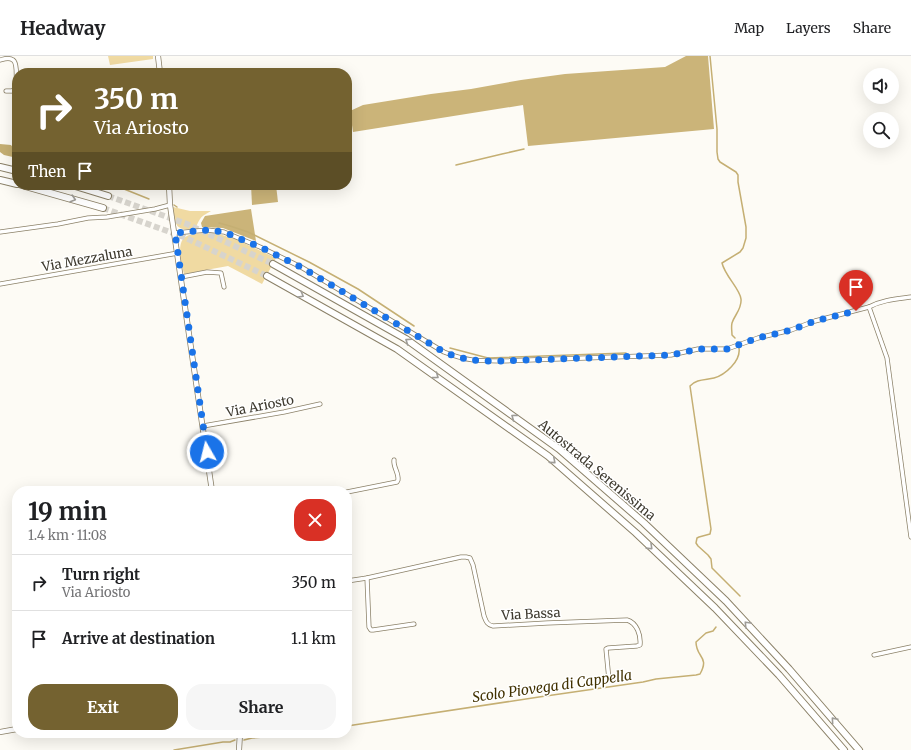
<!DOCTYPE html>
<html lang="en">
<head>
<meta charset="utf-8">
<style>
	body { margin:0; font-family:Merriweather,serif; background:#f6f6f6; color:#202124; height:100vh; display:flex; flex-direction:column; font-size:15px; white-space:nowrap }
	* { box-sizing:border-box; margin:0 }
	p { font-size:13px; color:#757577 }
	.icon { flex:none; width:22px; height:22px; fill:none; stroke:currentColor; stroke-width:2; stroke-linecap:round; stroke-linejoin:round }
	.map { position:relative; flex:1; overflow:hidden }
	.side { position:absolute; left:12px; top:430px; width:340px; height:252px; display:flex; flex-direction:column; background:#fff; border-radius:16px; box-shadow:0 4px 16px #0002 }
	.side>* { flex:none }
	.banner { position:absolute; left:12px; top:12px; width:340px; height:122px; border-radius:16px; box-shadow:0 4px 16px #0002; background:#746230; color:#fff; overflow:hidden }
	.tools { position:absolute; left:863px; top:12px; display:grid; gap:8px }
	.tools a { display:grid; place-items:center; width:36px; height:36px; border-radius:50%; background:#fff; box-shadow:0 4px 16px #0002; font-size:20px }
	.pin { position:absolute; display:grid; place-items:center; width:34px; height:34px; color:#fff; margin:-41px -17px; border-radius:50% 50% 50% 0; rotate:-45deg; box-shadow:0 0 4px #0007 }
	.pin .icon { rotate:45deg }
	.me { position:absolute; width:44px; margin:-22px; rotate:352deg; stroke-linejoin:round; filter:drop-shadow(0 0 3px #0008) }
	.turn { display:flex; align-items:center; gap:14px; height:84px; padding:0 16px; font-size:18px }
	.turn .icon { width:52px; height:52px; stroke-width:2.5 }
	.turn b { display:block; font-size:28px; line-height:34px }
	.then { display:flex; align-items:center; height:38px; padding:0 16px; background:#0003; gap:8px; font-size:15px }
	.round { display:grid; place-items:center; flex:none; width:42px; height:42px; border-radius:16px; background:#f6f6f6 }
	.headline { display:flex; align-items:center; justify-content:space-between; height:68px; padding:0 16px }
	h1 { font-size:24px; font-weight:700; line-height:30px }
	.cta { display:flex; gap:8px; margin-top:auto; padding:8px 16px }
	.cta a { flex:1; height:46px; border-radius:16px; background:#746230; color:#fff; font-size:16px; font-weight:700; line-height:46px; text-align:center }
	.cta a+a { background:#f6f6f6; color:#202124 }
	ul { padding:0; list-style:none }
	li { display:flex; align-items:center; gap:12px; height:56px; padding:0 16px; border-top:1px solid #e0e0e0 }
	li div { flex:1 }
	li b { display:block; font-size:15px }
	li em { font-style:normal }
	header { display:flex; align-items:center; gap:24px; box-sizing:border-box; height:56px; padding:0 20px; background:#fff; border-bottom:1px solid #e0e0e0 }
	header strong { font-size:19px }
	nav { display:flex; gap:22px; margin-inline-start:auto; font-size:14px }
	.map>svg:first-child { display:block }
	.green { fill:#f0daa2 }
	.forest { fill:#cbb479 }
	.water { fill:#c5af73 }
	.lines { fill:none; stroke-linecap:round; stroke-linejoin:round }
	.stream { stroke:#c5af73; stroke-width:1.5 }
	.highway-tunnel { stroke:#d7d4cd; stroke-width:6; stroke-dasharray:6 3; stroke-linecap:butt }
	.street-casing { stroke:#8b8168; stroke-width:5 }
	.secondary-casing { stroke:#8b8168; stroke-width:6 }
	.highway-casing { stroke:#8b8168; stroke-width:8 }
	.street { stroke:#fff; stroke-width:3.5 }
	.secondary { stroke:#fff; stroke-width:4.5 }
	.highway { stroke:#fff; stroke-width:6 }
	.oneway { stroke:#9e9c97 }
	.route { stroke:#1a73e8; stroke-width:7; stroke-dasharray:0 12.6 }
	.labels { text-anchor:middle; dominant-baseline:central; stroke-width:3; stroke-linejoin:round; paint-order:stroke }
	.street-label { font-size:13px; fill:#3e3a2f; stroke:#fff }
	.water-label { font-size:14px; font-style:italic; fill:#413100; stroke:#fff }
</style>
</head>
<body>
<header>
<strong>Headway</strong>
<nav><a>Map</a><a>Layers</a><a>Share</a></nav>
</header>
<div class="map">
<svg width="911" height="694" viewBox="0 0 911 694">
	<rect width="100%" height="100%" fill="#fdfbf5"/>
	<g class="green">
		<polygon points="108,0 153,0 153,3 110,9"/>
		<path d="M173 151 190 155H211C199 162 201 161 195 173 174 175 176 169 173 151Z"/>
		<path d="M203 177 219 178 235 183 276 202 262 228 228 210 184 218C182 208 175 185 187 180 191 178 198 178 203 177Z"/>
	</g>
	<g class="forest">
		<polygon points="686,0 708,0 714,73 528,90 523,49 353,76 350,55 363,49 431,38 471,33 521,24 565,18 665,11"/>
		<polygon points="251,129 276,129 278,146 252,149"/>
		<polygon points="251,153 256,185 223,172 202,171 201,167 205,160"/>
	</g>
	<polygon class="water" points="0,88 11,89 14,93 17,94 17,102 4,99 0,96"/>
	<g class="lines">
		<g class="stream">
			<path d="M710 0 717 73V96L718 103 720 106 736 116 738 119V126L746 171V182L743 192 740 196 722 207C725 220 740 233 741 243 742 253 735 258 732 267 731 271 732 275 732 279L735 282"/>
			<polyline points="456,109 502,98 524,93"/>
			<polyline points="114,129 149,143"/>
			<polyline points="174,149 177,151"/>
			<polyline points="219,167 230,170 248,176 309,206 358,233 414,270"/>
			<polyline points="737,286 738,287"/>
			<polyline points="450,292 488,302 626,297"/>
			<path d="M739 292C741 305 725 319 714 322 706 324 696 323 690 330L711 473 710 478 699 481 697 482 696 487 698 490 708 499 711 503 712 512 740 540"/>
			<path d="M347 670 539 641 643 626 656 623 696 619 700 618C710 600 696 602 696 586L706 577 713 575 716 571"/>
			<polyline points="244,684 252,682 278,680 302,677"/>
			<polyline points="174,694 223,686 230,686 235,684"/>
		</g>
		<g class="highway-tunnel">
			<polyline points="108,140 187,168 273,208"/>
			<polyline points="103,152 184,181 267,220"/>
		</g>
		<g class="street-casing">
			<g id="street">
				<path d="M0 4C4 3 9 1 13 4 18 7 16 26 16 32L12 35H6"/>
				<polyline points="0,176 58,168 88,162 107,161 155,153 170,149"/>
				<path d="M175 177 207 174 224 176 260 191 301 211 444 296C466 305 478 305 501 305L671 299 698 293H727L758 282 791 274 815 265 869 251"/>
				<polyline points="181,221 207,216 221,217 224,231"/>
				<polyline points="0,228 178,197"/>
				<path d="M911 241C896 243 882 244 869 251L887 302 911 481"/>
				<polyline points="203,370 284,356 320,348"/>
				<path d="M347 436 397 426 398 424C399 417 393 411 394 404"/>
				<polyline points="367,522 369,571 371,574 373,574 414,568"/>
				<path d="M347 525 367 522 461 501H466L470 502 473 509 484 560C486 565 487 569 493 570L547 567 627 564C637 567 641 579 640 589L637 590 608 592 606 593 609 624"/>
				<polyline points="874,599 911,591"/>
			</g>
		</g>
		<g class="secondary-casing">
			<g id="secondary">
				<polyline points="158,0 160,17"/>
				<polyline points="169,129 170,149 212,435"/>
				<polyline points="0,676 17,673"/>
				<polyline points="239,694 240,677"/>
			</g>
		</g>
		<g class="highway-casing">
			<g id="highway">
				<polyline points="0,111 17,115"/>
				<polyline points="0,124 17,128"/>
				<polyline points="22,129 103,152"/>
				<polyline points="72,129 108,140"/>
				<polyline points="273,208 406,283 559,393 644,467 726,545 789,613 859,694"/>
				<polyline points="267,220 397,293 548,400 636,477 715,552 779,619 844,694"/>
			</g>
		</g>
		<use href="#street" class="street"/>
		<use href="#secondary" class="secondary"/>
		<use href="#highway" class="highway"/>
	</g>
	<defs><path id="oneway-chevron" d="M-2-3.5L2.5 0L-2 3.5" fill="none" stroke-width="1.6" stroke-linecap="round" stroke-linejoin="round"/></defs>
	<g class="oneway">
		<use href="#oneway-chevron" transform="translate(73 143) rotate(16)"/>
		<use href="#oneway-chevron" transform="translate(301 239) rotate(29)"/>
		<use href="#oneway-chevron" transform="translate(408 285) rotate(-146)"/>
		<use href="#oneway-chevron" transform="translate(436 320) rotate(36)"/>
		<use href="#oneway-chevron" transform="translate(514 361) rotate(-144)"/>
		<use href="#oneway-chevron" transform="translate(553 405) rotate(41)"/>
		<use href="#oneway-chevron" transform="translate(650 491) rotate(44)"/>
		<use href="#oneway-chevron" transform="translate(747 568) rotate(-133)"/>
		<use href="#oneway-chevron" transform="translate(834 664) rotate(-131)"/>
	</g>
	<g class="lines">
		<path class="route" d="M207 396 175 177 207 174 224 176 260 191 301 211 444 296C466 305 478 305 501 305L671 299 698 293H727L758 282 791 274 815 265 856 255"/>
	</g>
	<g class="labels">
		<g class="street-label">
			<text transform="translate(87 203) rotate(-10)">Via Mezzaluna</text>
			<text transform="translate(260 350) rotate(-11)">Via Ariosto</text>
			<text transform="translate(597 414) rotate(40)">Autostrada Serenissima</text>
			<text transform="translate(531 558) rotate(-3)">Via Bassa</text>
		</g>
		<g class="water-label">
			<text transform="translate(552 630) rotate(-8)">Scolo Piovega di Cappella</text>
		</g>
	</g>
</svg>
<div class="tools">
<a><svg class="icon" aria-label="sound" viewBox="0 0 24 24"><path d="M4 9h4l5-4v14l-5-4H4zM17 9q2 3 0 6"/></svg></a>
<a><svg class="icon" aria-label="search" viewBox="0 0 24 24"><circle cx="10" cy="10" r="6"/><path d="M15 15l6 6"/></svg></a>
</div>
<div class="pin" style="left:856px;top:255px;background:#d93025"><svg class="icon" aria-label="arrive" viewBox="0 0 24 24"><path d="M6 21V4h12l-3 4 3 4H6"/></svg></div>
<svg class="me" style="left:207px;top:396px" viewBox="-20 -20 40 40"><circle r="17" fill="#1a73e8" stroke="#fff" stroke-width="3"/><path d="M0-11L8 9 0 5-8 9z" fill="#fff"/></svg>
<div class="banner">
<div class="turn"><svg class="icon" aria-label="right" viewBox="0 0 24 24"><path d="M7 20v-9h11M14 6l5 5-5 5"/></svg><div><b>350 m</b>Via Ariosto</div></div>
<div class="then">Then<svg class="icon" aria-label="arrive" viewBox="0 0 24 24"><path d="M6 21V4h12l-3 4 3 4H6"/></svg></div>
</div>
<section class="side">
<div class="headline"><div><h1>19 min</h1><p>1.4 km · 11:08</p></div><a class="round" style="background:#d93025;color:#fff"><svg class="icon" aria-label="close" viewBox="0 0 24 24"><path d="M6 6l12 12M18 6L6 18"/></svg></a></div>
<ul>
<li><svg class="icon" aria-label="right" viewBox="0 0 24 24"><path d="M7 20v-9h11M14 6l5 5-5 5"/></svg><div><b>Turn right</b><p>Via Ariosto</p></div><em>350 m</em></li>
<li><svg class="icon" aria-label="arrive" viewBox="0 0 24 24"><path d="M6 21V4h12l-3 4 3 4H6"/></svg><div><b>Arrive at destination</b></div><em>1.1 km</em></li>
</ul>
<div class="cta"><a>Exit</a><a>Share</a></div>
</section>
</div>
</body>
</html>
